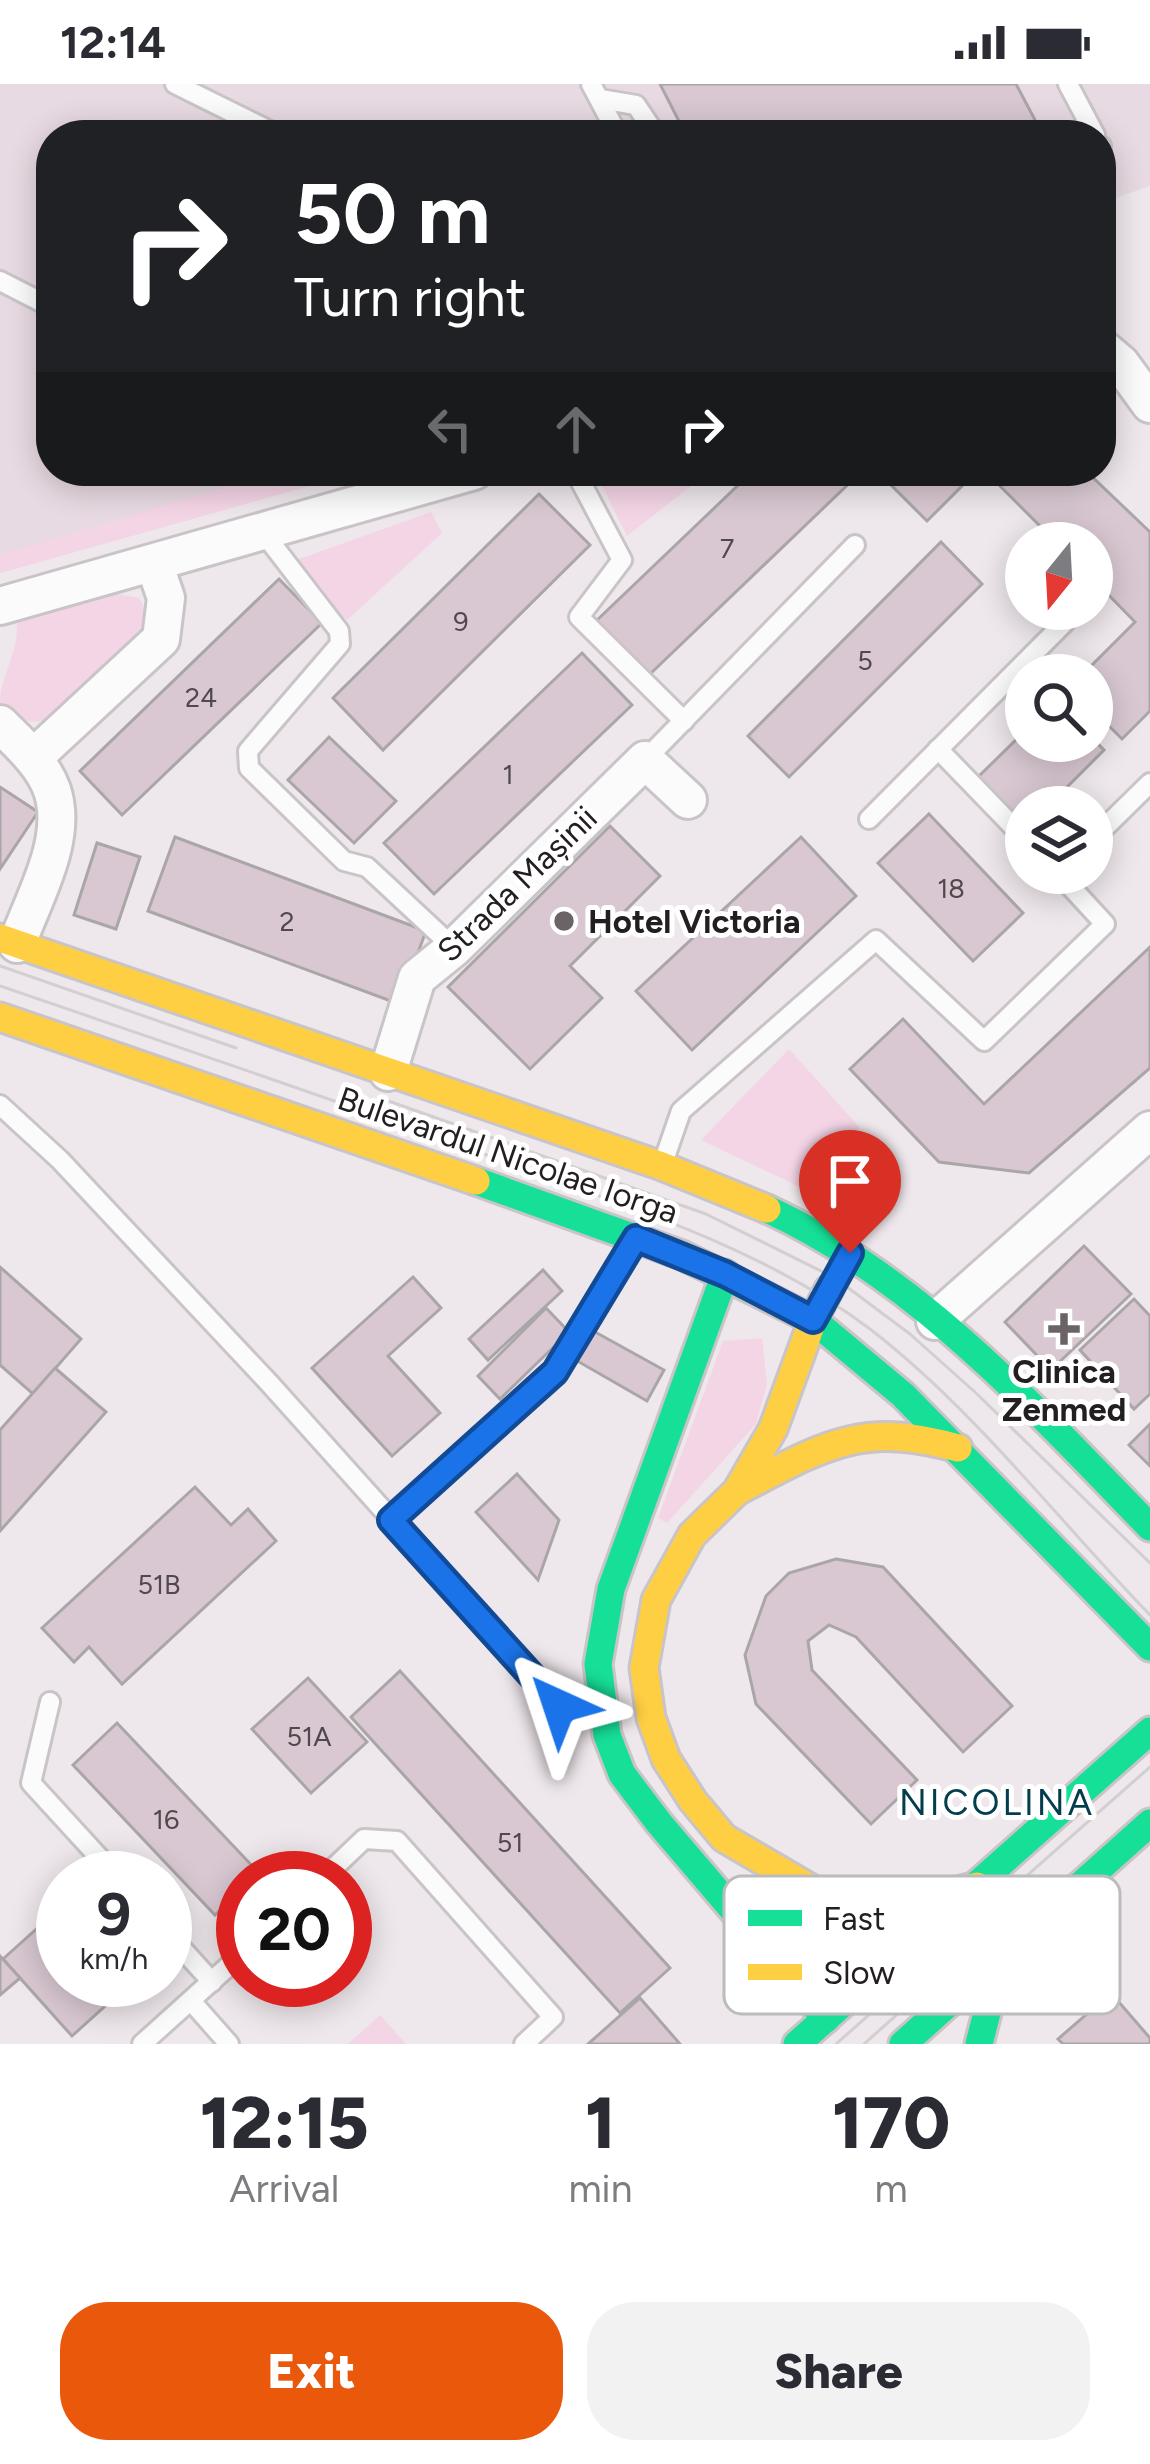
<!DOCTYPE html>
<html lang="en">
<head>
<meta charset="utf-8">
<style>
	body { margin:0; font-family:Figtree,sans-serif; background:#f2f2f3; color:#2b2b33; height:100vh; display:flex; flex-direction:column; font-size:45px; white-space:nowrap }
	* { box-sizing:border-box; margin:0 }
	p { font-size:39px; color:#7c7c81 }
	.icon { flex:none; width:66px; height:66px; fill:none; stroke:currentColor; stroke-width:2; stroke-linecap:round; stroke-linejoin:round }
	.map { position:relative; height:1960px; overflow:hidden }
	.drawer { display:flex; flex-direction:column; background:#fff; flex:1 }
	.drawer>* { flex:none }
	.banner { position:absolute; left:36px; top:36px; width:1080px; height:366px; border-radius:48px; box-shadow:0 6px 30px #0003; background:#202124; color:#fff; overflow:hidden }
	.needle { width:78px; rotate:198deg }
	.controls { position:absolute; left:1005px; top:438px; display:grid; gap:24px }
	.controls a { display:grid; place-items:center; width:108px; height:108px; border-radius:50%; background:#fff; box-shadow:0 6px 30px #0003; font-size:60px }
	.speed { position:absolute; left:36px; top:1767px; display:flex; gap:24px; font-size:60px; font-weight:700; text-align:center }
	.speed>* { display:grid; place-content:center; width:156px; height:156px; border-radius:50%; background:#fff; box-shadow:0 6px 30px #0003; line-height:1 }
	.speed small { font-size:30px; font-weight:400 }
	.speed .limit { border:18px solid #d22; background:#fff; color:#111 }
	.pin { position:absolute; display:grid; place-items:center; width:102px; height:102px; color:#fff; margin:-123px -51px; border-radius:50% 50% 50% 0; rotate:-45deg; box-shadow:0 0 12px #0007 }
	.pin .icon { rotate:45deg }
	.me { position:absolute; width:132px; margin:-66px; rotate:318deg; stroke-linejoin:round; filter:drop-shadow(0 0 9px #0008) }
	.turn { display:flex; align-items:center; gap:42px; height:252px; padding:0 60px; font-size:54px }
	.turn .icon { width:156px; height:156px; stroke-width:2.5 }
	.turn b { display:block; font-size:84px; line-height:102px }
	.lanes { display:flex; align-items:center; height:114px; padding:0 60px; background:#0003; justify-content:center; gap:60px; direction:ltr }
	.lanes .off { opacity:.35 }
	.eta { display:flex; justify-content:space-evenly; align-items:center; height:204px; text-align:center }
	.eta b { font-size:72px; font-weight:800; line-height:84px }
	.primary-button { display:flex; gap:24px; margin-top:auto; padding:24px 60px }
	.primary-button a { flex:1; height:138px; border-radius:48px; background:#ea580c; color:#fff; font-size:48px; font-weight:800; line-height:138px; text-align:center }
	.primary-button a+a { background:#f2f2f3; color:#2b2b33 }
	.status { display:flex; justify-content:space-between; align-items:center; height:84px; padding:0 60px; background:#fff; direction:ltr }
	.status svg { height:33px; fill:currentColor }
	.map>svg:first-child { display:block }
	.built { fill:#e8dae2 }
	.green { fill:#f4d5e6 }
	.building { fill:#d9c8d2; stroke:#aaa6a8; stroke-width:3 }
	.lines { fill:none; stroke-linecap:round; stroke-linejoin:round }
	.lane-casing { stroke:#c9c4c7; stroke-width:24 }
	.street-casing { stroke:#c9c4c7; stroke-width:42 }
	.fast-casing { stroke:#c9c4c7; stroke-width:33 }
	.slow-casing { stroke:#c9c4c7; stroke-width:33 }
	.lane { stroke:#fcfbfc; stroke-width:18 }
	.street { stroke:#fcfbfc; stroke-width:36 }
	.fast { stroke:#16e098; stroke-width:27 }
	.slow { stroke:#ffcf43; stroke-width:27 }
	.tram { stroke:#d1cfd0; stroke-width:3 }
	.route-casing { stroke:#114b97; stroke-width:30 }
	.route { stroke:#1a73e8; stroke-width:21 }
	.poi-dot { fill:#6a6467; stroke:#fff; stroke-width:4.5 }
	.labels { text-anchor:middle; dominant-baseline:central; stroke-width:10; stroke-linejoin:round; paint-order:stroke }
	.number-label { font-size:27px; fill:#50484c }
	.street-label { font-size:33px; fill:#231e20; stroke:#fff }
	.poi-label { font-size:33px; font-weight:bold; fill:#231e20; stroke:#fff; text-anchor:start }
	.neighbourhood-label { font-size:36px; letter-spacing:3px; fill:#043d4d; stroke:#fff }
	.key { fill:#fff; stroke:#bdbcbc; stroke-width:3 }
	.key-label { font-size:33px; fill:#231e20 }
</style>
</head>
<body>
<div class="status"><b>12:14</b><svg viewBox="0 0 49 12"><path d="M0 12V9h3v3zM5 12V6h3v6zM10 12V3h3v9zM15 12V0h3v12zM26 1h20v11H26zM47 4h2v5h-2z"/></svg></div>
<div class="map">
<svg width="1150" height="1960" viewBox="0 0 1150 1960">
	<rect width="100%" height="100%" fill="#eee7eb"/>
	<polygon class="built" points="0,0 1150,0 1150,102 1101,119 1101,51 51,51 51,387 362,387 0,489"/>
	<g class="green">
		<polygon points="279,387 362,387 0,489 0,471"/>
		<polygon points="595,387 710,387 627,452"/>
		<polygon points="431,428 442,449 347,536 291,478"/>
		<path d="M117 510 139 514C145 524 150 538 144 550 138 562 119 575 109 584 76 615 45 663 0 621 0 592 18 571 17 539Z"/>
		<polygon points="789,965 860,1044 802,1104 701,1056"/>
		<polygon points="762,1254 767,1300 756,1340 667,1439 658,1434 723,1257"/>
		<polygon points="380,1931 406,1960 348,1960"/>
	</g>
	<g class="building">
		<polygon points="660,0 1016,0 1043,51 686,51"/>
		<polygon points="753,387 860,389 647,593 594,539"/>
		<polygon points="877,387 977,387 927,437"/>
		<polygon points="985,387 1086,387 1150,448 1150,627 1122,655 1092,625 1092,591 1082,591 1135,538 1092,494 1092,459 1057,459"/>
		<polygon points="539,410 590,461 383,666 333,614"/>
		<polygon points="941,458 982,500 789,693 748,652"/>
		<polygon points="279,495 322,539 122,731 80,687"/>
		<polygon points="582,569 632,621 434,810 384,759"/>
		<polygon points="1026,646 1026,657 1092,654 1104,666 1047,723 1026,723 1026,741 978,693"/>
		<polygon points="329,653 396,717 354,759 288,696"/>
		<polygon points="0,703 38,728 0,785"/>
		<polygon points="929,730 1023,829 973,877 878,779"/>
		<polygon points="610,742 660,792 570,882 602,914 530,985 448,903"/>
		<polygon points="175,753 426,847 399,920 148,827"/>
		<polygon points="801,753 856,812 692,966 636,907"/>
		<polygon points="97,759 140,773 116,845 74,831"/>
		<polygon points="1150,863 1150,984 1029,1089 939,1078 850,985 903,935 984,1020"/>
		<polygon points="1084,1162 1131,1210 1051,1286 1005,1238"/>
		<polygon points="0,1183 81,1255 33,1310 0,1281"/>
		<polygon points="543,1186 562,1207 488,1276 469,1255"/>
		<polygon points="413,1193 441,1224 388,1272 440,1329 392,1372 312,1284"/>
		<polygon points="1134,1215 1150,1232 1150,1310 1134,1325 1080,1266"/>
		<polygon points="546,1224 569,1248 500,1315 478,1292"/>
		<polygon points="577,1238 664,1286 647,1317 560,1267"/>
		<polygon points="55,1284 106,1328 0,1447 0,1346"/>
		<polygon points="1150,1340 1150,1382 1129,1361"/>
		<polygon points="517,1390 559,1436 538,1496 476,1428"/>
		<polygon points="195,1403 231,1441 248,1425 276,1457 122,1600 89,1563 74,1578 42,1544"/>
		<polygon points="836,1475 883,1483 1012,1622 963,1668 856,1553 829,1541 808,1557 812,1586 917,1696 871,1740 756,1620 745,1571 766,1512 789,1489"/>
		<polygon points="400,1587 670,1884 620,1929 351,1633"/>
		<polygon points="308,1594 367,1658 311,1709 252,1645"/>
		<polygon points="117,1639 259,1789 254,1794 243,1794 243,1804 215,1831 73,1681"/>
		<polygon points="63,1821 63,1896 134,1896 72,1952 3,1875"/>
		<polygon points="0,1872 20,1894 0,1911"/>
		<polygon points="1111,1909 1150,1954 1150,1960 1063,1960 1058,1955"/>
		<polygon points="640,1914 680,1960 588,1960"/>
	</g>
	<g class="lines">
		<g class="lane-casing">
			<g id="lane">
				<polyline points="175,0 278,51"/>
				<polyline points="591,0 618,51"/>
				<polyline points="1068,0 1095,51"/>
				<polyline points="600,15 636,21 656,51"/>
				<polyline points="1101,62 1101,79"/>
				<polyline points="0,197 51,223"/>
				<polyline points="575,387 622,476 579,533 684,637"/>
				<polyline points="262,447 339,547 340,560 248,667 249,684 344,777 367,783 454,864"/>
				<polyline points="1017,489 1026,498"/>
				<polyline points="938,665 1026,756"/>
				<polyline points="645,676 855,461"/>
				<polyline points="869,735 1065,538 1052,525"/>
				<polyline points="1092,756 1150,699"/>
				<polyline points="0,1021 60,1076 270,1300 559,1622"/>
				<polyline points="664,1076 681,1027 876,856 984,957 1105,840 1058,789"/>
				<polyline points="391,1436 555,1288 634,1158"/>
				<polyline points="50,1618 31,1699 118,1794"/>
				<polyline points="323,1794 364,1755 397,1757 553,1933 524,1960"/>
				<polyline points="165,1846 212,1898"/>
				<polyline points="191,1917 229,1960"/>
				<polyline points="142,1960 243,1869"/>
			</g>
		</g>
		<g class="street-casing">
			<g id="street">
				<polyline points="1101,263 1121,280 1150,320"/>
				<polyline points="0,522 474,387"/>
				<path d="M0 640C19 659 43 680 52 706 69 755 33 815 17 860"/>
				<polyline points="33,674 161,555 166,514 154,479"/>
				<polyline points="388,988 417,894 454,864 645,676 688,716"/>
				<polyline points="935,1237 1150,1046"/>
			</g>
		</g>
		<g class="fast-casing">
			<g id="fast">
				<polyline points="476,1097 682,1171 813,1236 903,1311 1150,1563"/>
				<path d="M767 1125C919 1195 1035 1325 1150 1443"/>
				<polyline points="725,1190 611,1505 598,1580 607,1651 622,1690 659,1739 826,1935"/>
				<polyline points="797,1960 1150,1647"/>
				<polyline points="903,1960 1150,1739"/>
				<polyline points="979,1960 990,1917 1027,1849"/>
			</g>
		</g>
		<g class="slow-casing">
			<g id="slow">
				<polyline points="0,854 662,1082 767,1125"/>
				<polyline points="0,933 476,1097"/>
				<polyline points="829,1205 813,1236 773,1345 737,1407 692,1451 656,1516 644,1584 651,1634 666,1675 693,1717 724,1754 837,1820 888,1825 977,1802"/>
				<path d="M737 1407C822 1363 860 1336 958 1364"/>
			</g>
		</g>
		<use href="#lane" class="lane"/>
		<use href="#street" class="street"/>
		<use href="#fast" class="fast"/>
		<use href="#slow" class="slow"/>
		<g class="tram">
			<polyline points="0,882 236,964"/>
			<path d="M0 902C175 962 351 1021 525 1085 645 1129 767 1167 870 1245 975 1326 1058 1436 1150 1531"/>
			<polyline points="383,1015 706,1130 835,1194 910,1250 976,1309 1150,1479"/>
			<polyline points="836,1960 1150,1683"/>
			<polyline points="864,1960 985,1852"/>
		</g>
	</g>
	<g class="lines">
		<g class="route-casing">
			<polyline id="route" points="559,1622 391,1436 555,1288 636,1154 725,1190 813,1236 850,1169"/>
		</g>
		<use href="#route" class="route"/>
	</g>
	<g class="poi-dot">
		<circle cx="564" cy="837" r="12"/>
		<path d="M1058 1227h12v12h12v12h-12v12h-12v-12h-12v-12h12z"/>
	</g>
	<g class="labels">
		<g class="number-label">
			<text x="727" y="464">7</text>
			<text x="461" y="537">9</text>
			<text x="865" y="576">5</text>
			<text x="201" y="613">24</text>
			<text x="508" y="690">1</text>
			<text x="951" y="804">18</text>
			<text x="287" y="837">2</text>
			<text x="159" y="1500">51B</text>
			<text x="309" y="1652">51A</text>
			<text x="166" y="1735">16</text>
			<text x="510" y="1758">51</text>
		</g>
		<g class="street-label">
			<text transform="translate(517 800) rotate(-44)">Strada Mașinii</text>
			<text transform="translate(508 1071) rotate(19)">Bulevardul Nicolae Iorga</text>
		</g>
		<g class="poi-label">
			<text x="588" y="837">Hotel Victoria</text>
			<text x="1064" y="1287" text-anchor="middle">Clinica<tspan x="1064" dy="38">Zenmed</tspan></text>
		</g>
		<g class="neighbourhood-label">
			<text x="997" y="1718">NICOLINA</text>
		</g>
	</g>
	<rect x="724" y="1792" width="396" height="138" rx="18" class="key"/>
	<rect x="748" y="1826" width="54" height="16" fill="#16e098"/>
	<rect x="748" y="1880" width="54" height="16" fill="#ffcf43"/>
	<g class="key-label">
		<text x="823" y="1846">Fast</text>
		<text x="823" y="1900">Slow</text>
	</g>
</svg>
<div class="controls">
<a><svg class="needle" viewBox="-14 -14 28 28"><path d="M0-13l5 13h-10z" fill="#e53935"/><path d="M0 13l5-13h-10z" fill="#7c7c81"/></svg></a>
<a><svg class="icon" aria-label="search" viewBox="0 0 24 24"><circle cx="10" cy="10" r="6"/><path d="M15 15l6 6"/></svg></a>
<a><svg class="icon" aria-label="layers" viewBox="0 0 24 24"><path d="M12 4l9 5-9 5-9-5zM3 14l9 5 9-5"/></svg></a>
</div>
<div class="speed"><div>9<small>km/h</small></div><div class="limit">20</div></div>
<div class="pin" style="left:850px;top:1169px;background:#d93025"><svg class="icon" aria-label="arrive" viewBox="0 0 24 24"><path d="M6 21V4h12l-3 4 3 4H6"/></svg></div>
<svg class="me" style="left:559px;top:1622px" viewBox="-20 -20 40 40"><path d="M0-17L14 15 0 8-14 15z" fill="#1a73e8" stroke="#fff" stroke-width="4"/></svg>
<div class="banner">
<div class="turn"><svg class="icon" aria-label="right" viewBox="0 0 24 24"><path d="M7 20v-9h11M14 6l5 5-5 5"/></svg><div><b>50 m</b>Turn right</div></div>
<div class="lanes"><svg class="icon off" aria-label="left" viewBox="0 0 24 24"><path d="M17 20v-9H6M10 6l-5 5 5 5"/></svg><svg class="icon off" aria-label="ahead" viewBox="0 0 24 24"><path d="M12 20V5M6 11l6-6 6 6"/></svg><svg class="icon" aria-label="right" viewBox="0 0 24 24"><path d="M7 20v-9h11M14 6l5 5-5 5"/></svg></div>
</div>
</div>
<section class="drawer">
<div class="eta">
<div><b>12:15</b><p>Arrival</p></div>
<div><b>1</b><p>min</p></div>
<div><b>170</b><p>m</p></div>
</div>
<div class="primary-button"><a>Exit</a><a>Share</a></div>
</section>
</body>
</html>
